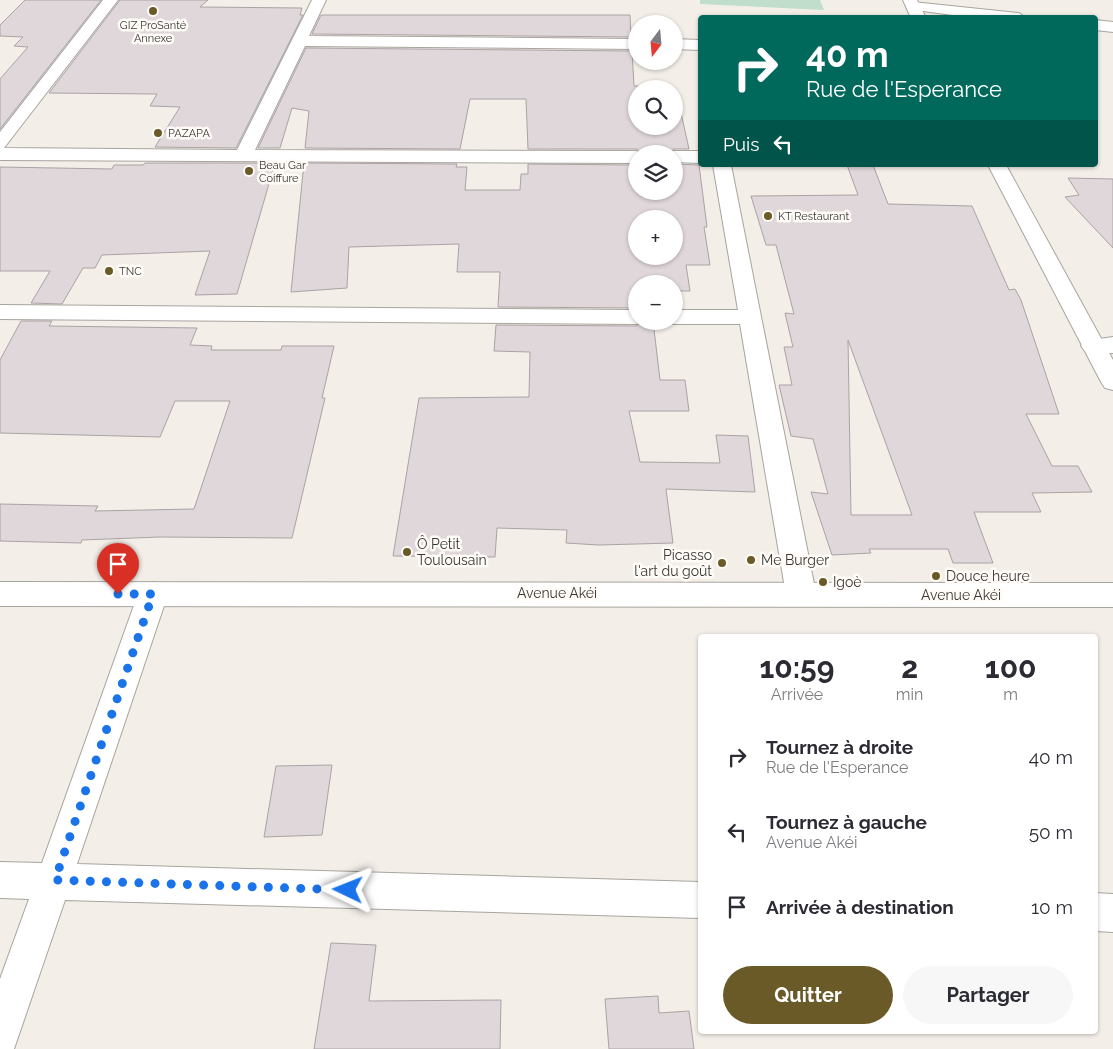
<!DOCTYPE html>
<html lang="fr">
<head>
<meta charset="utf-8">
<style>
	body { margin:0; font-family:Raleway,sans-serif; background:#f7f7f7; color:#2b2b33; height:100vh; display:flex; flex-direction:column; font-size:19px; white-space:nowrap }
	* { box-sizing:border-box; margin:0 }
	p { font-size:16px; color:#7c7c81 }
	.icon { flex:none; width:28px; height:28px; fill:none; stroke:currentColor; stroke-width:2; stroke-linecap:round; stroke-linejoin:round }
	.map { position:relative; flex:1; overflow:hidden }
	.side { position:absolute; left:698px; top:634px; width:400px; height:400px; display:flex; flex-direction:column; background:#fff; border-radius:5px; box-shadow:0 1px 4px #0004 }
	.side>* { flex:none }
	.guide { position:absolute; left:698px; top:15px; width:400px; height:152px; border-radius:5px; box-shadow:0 1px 4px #0004; background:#00695c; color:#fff; overflow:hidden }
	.needle { width:32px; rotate:196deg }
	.buttons { position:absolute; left:628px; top:15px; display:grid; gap:10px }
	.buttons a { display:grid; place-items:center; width:55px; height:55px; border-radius:50%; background:#fff; box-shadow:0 1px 4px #0004; font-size:25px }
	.pin { position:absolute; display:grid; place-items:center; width:42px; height:42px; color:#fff; margin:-51px -21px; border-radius:50% 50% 50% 0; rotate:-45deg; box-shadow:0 0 5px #0007 }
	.pin .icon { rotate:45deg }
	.me { position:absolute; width:55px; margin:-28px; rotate:272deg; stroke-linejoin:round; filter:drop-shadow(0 0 4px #0008) }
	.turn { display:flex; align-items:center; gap:18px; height:105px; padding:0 25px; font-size:22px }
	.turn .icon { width:65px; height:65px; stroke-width:2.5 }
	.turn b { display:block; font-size:35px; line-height:42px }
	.then { display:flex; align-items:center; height:48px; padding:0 25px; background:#0003; gap:10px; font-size:19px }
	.eta { display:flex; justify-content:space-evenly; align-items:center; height:85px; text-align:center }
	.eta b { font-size:30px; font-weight:700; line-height:35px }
	.primary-button { display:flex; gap:10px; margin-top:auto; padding:10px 25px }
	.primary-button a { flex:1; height:58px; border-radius:30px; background:#6a5a27; color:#fff; font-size:20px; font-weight:700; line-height:58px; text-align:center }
	.primary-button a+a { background:#f7f7f7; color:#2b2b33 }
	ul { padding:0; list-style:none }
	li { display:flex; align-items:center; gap:15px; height:75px; padding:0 25px }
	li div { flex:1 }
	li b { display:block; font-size:19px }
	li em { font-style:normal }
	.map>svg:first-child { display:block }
	.green { fill:#c1ddcb }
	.building { fill:#e0d7da; stroke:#aaa2a5; fill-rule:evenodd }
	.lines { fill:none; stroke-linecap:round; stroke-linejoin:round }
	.minor-casing { stroke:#a8a49e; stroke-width:2 }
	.tertiary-casing { stroke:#a8a49e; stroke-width:2 }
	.secondary-casing { stroke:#a8a49e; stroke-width:2 }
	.minor { fill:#fff; fill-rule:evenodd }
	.tertiary { fill:#fff; fill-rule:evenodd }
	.secondary { fill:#fff; fill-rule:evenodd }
	.route { stroke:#1a73e8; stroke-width:9; stroke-dasharray:0 16.2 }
	.poi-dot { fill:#6a5a27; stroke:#fffcf8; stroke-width:2 }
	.labels { text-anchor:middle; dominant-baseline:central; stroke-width:5; stroke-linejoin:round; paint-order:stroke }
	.far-poi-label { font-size:11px; fill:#393835; stroke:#fffcf8; text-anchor:start }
	.poi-label { font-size:14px; fill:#393835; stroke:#fffcf8; text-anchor:start }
	.street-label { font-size:14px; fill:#393835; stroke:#fffcf8 }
</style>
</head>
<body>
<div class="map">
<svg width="1113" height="1049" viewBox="0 0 1113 1049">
	<rect width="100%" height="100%" fill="#f3eee8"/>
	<polygon class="green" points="700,0 820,0 824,10 700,4"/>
	<g class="building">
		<polygon points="25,0 101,0 0,129 0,79 28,47 14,46 23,37 0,36 0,25"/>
		<polygon points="120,0 208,0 200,7 302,8 300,15 303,15 236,148 155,147 180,107 150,106 157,94 49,93"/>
		<polygon points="321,15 630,15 631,37 312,34"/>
		<polygon points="306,48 632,51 634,86 668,86 669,89 636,89 636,126 674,126 674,113 681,113 689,149 674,149 665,154 645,154 636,149 528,149 526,99 470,99 460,149 305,148 309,111 292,108 280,148 258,148"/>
		<polygon points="145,163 275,163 237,294 195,295 210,251 102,255 95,268 83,268 62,304 31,303 50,271 0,271 0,167 112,169 114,165 143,165"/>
		<path d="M304 163 457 164 456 167H467L465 190H520L521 174H528V164L636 165V191H674V164L699 165 707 227H704L710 265H686L690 291H674V284H636V308L498 307 500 272H457L459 244 349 247 347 288 291 292ZM636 219H674V256H636Z"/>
		<path d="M847 165H873L888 204 972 206 1009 290 1015 289 1021 300 1059 414H1026L1052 466H1078L1092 492 1032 493 1041 512H974L993 563H953L948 549H869L871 553 832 555 811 492 828 494 813 439 791 436 779 385H792L784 347H793L785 313 794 314 776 245H766L751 196 858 195ZM848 340 912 515H851Z"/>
		<polygon points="1068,178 1113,179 1113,248 1065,197 1079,195"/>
		<polygon points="21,321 52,321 49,326 197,328 190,345 212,346 211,350 281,350 282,346 334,346 322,398 325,398 292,538 160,537 82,540 81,543 0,541 0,504 98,506 95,511 194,509 230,401 175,401 160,437 0,433 0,360"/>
		<polygon points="646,321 653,321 660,380 685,380 689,411 629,411 640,462 720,463 716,435 748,436 755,492 666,489 673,543 599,545 566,543 567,530 497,528 495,557 393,556 419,398 529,397 530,352 494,351 496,325 636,326"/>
		<polygon points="332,765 322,835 264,837 276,766"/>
		<polygon points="331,943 376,945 369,1001 501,1000 500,1049 314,1049"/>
		<polygon points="658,996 659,1013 689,1011 694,1049 609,1049 605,999"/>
	</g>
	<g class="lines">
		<g class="minor-casing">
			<g id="minor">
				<polygon points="103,0 118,0 4,148 237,150 312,0 326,0 309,36 636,39 636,49 305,46 255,150 636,151 643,154 636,154 636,163 0,160 0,132"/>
				<polygon points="913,2 1019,13 1026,18 975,18 908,9 906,6"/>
				<polygon points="1095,20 1113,22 1113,32 1095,30"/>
				<polygon points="674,39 700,40 700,50 674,49"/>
				<polygon points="674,151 700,151 700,163 674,162 674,154 667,154"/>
				<polygon points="713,165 731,165 816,594 811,603 801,606 791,603 786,594 740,324 674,324 666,321 674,321 674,310 738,310"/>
				<polygon points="0,305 636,310 636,321 644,321 636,324 0,319"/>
				<polygon points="1113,337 1113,353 1093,354 1085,351 1081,346 1085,341"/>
				<polygon points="153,582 163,585 168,594 77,864 700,882 700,918 65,900 14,1049 0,1049 0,979 29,899 0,898 0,862 42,863 138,594 143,585"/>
				<polygon points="1095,893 1113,894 1113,932 1095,931"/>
			</g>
		</g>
		<g class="tertiary-casing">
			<g id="tertiary">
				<polygon points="903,0 917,0 926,18 911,18"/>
				<polygon points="988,165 1006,165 1113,360 1113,390 1105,388 1101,382"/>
			</g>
		</g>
		<g class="secondary-casing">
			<polygon id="secondary" points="0,582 1113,583 1113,607 0,606"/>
		</g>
		<use href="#minor" class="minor"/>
		<use href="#tertiary" class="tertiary"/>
		<use href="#secondary" class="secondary"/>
	</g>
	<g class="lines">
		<polyline class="route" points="118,594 153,594 55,880 348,890"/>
	</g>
	<g class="poi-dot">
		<circle cx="153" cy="11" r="5"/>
		<circle cx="158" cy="133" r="5"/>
		<circle cx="249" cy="171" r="5"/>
		<circle cx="768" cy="216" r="5"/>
		<circle cx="109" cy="271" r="5"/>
		<circle cx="407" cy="552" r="5"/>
		<circle cx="751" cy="560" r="5"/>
		<circle cx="722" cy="563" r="5"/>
		<circle cx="936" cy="576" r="5"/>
		<circle cx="823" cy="582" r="5"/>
	</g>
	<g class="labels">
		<g class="far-poi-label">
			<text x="153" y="25" text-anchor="middle">GIZ ProSanté<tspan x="153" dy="13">Annexe</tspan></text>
			<text x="168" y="133">PAZAPA</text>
			<text x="259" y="165">Beau Gar<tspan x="259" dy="13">Coiffure</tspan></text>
			<text x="778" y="216">KT Restaurant</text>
			<text x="119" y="271">TNC</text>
		</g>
		<g class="poi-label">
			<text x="417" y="544">Ô Petit<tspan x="417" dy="16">Toulousain</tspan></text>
			<text x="712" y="555" text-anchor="end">Picasso<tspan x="712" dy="16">l'art du goût</tspan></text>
			<text x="761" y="560">Me Burger</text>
			<text x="946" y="576">Douce heure</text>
			<text x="833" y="582">Igoè</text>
		</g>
		<g class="street-label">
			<text x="557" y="593">Avenue Akéi</text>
			<text x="961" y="595">Avenue Akéi</text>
		</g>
	</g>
</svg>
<div class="buttons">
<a><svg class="needle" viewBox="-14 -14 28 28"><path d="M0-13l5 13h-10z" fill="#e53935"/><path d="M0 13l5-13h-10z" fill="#7c7c81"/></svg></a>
<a><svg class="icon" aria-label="search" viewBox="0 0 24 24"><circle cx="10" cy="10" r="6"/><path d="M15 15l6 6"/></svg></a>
<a><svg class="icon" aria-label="layers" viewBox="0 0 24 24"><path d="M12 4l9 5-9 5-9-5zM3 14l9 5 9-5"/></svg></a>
<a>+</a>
<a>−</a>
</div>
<div class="pin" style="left:118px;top:594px;background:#d93025"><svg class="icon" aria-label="arrive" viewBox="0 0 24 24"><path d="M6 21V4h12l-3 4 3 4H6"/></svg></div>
<svg class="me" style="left:348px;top:890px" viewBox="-20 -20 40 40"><path d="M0-17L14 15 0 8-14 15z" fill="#1a73e8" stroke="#fff" stroke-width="4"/></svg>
<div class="guide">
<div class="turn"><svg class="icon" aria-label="right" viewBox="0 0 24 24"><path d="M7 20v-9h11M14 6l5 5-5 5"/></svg><div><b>40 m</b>Rue de l'Esperance</div></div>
<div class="then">Puis<svg class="icon" aria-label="left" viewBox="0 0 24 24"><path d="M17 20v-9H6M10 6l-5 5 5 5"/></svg></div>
</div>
<section class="side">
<div class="eta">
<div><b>10:59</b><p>Arrivée</p></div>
<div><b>2</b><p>min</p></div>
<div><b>100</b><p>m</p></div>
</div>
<ul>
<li><svg class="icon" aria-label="right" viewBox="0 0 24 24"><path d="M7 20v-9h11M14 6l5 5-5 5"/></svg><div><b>Tournez à droite</b><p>Rue de l'Esperance</p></div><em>40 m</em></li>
<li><svg class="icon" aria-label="left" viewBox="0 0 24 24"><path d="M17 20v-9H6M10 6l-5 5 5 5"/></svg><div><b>Tournez à gauche</b><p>Avenue Akéi</p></div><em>50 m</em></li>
<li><svg class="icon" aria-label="arrive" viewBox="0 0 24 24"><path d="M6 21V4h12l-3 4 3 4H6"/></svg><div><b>Arrivée à destination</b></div><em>10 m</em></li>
</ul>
<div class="primary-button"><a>Quitter</a><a>Partager</a></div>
</section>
</div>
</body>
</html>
